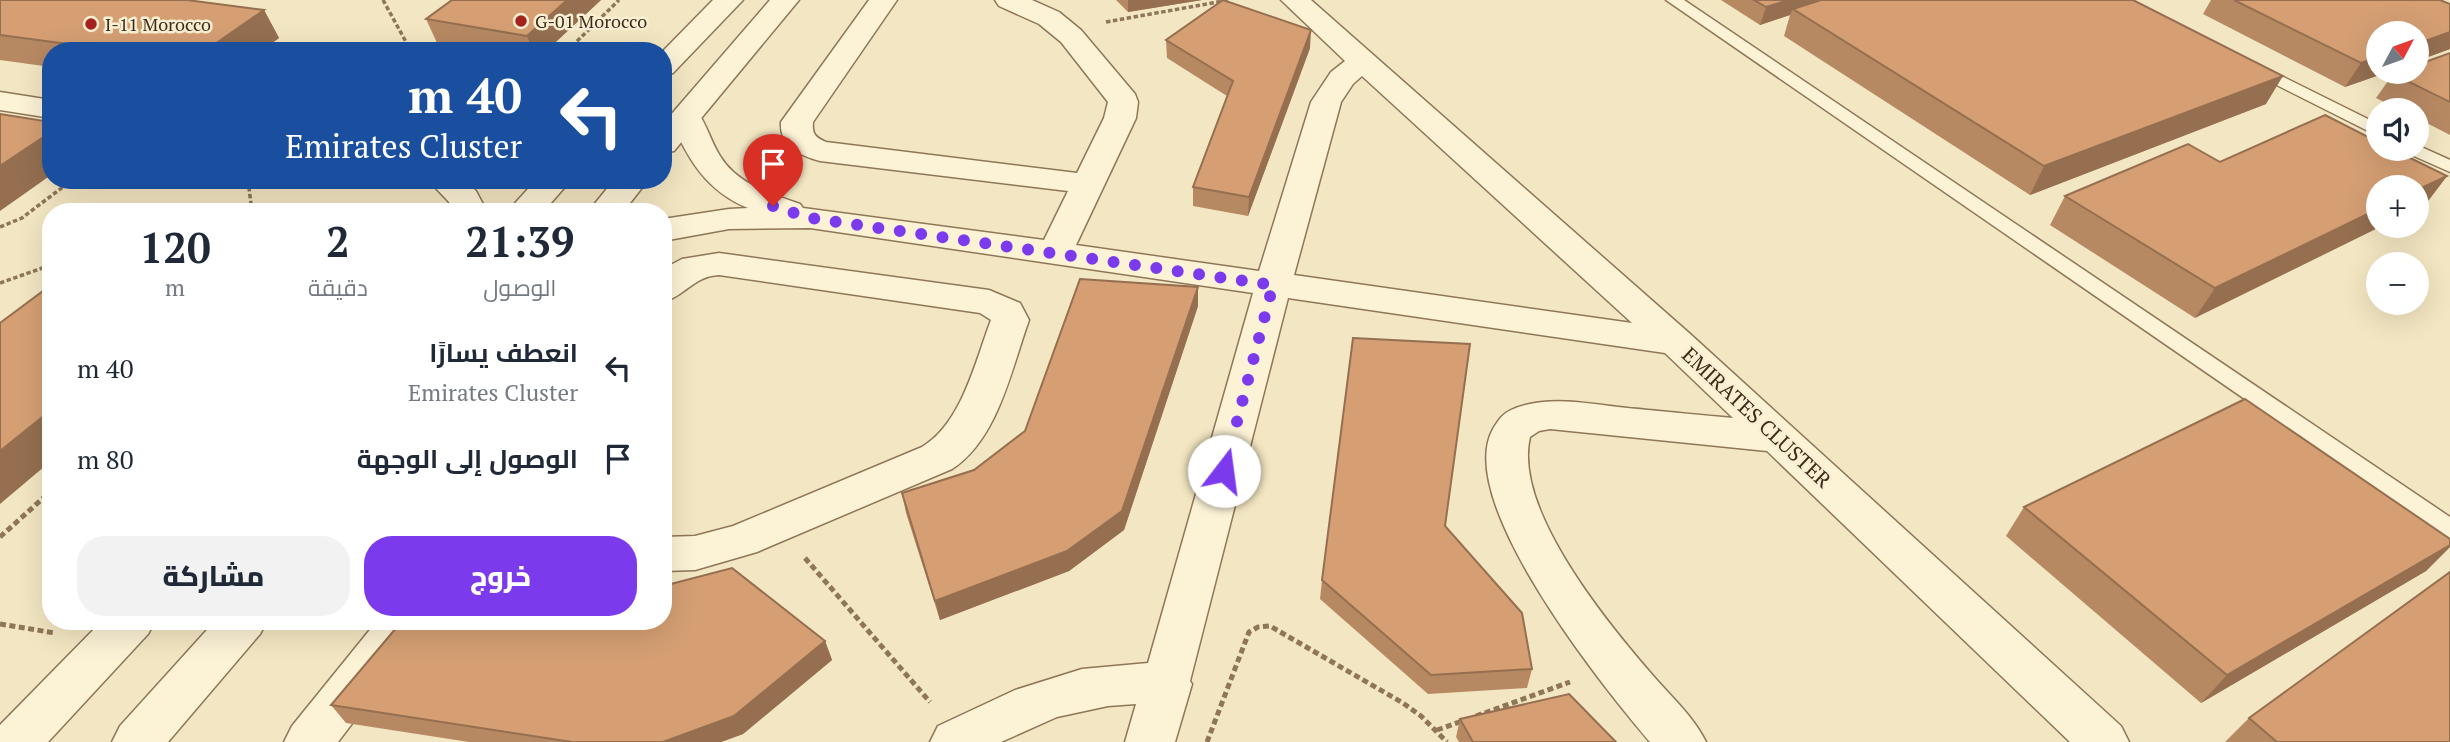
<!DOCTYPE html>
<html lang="ar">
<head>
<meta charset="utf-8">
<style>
	body { margin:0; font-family:"PT Serif",Cairo,serif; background:#f2f2f3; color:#1f2937; direction:rtl; height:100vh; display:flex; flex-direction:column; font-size:26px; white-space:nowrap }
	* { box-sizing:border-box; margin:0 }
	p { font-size:23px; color:#747a83 }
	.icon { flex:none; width:38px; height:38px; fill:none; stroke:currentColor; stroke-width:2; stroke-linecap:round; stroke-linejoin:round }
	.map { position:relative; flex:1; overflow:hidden; direction:ltr }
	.details { position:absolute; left:42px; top:203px; width:630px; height:427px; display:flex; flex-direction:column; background:#fff; border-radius:28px; box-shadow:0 7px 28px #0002; direction:rtl }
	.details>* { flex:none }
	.banner { position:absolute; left:42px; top:42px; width:630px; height:147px; border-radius:28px; box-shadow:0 7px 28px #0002; direction:rtl; background:#1a4fa0; color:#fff; overflow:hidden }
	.needle { width:46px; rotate:49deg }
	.fabs { position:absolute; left:2366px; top:21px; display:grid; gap:14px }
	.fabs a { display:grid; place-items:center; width:63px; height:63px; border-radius:50%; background:#fff; box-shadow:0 7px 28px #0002; font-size:35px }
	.pin { position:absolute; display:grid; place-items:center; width:60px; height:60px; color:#fff; margin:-72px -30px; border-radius:50% 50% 50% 0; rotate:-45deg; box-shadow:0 0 7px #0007 }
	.pin .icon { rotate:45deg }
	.me { position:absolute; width:77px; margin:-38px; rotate:15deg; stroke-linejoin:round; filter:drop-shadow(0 0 5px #0008) }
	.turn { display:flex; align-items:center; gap:24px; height:147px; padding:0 35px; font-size:32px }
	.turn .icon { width:91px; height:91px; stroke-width:2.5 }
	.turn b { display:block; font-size:49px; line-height:60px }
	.eta { display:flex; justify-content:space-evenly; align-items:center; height:119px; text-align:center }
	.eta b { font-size:42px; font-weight:800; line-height:49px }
	.primary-button { display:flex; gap:14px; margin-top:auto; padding:14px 35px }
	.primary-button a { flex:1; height:80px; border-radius:28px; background:#7c3aed; color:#fff; font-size:28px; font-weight:800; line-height:80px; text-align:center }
	.primary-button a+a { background:#f2f2f3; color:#1f2937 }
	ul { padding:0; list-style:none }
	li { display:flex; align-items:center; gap:21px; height:91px; padding:0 35px }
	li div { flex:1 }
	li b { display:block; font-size:26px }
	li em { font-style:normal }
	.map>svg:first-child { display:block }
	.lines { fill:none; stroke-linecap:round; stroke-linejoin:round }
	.service-casing { stroke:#8f7657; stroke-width:3 }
	.minor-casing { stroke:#8f7657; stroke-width:3 }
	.tertiary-casing { stroke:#8f7657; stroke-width:3 }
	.path-far1 { stroke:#8f7657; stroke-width:3.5; stroke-dasharray:4.5 2.5; stroke-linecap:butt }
	.path { stroke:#8f7657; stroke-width:5; stroke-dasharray:6 3.5; stroke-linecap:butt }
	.service { fill:#fcf2d6; fill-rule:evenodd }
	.minor { fill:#fcf2d6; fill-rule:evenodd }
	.tertiary { fill:#fcf2d6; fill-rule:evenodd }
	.wall { fill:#b78963 }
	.shaded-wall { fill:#956f50 }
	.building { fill:#d59f73; stroke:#956f50; stroke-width:2 }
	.route { stroke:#7c3aed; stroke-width:12; stroke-dasharray:0 21.6 }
	.poi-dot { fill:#a5221f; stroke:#f9efd2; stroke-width:2.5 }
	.labels { text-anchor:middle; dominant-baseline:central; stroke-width:5; stroke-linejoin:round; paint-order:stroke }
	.far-poi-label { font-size:18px; fill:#3d2d1c; stroke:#f9efd2; text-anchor:start }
	.street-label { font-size:21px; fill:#3d2d1c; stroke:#f9efd2 }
</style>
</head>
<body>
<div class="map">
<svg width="2450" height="742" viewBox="0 0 2450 742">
	<rect width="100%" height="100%" fill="#f3e6c2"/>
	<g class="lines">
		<g class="service-casing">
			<g id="service">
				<polygon points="1666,0 1684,0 2450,517 2450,538 2442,535"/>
				<polygon points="2255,63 2378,124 2378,136 2249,71 2247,68"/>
				<polygon points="2417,145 2450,160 2450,172 2407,153 2404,149 2417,149"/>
			</g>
		</g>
		<g class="minor-casing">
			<g id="minor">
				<path d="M869 0H897L813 122C812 134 815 137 826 142L1077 173 1104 118 1108 102 1061 42 1039 24 999 6 995 0H1032L1059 12 1081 30 1135 94 1138 102 1136 118 1076 245 1259 271 1311 102 1331 72 1345 61 1281 0H1311L1689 333 2121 726 2129 742H2070L1767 451 1550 429 1539 431 1530 437C1513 508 1605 620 1649 671 1668 694 1693 715 1706 742H1650C1604 688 1453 501 1493 429 1498 421 1502 414 1511 410 1547 394 1589 404 1627 408 1662 411 1697 415 1733 418L1665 353 1288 298 1190 681 1192 684 1175 742H1125L1136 704 1108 706 1057 717 1001 742H930L938 726 1015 690 1082 669 1148 663 1253 293 810 228 729 229 663 241V219L729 209 748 208C706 191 687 158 670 118L675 111 686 109 697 111C707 125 711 142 720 156 737 184 771 194 800 204L803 208 1044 240 1068 191 820 161C800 156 779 146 781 122ZM1362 76 1632 323 1294 275 1341 102 1353 84Z"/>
				<polygon points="0,92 51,100 51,118 0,110"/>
				<polygon points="428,180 464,180 476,191 487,212 453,212 449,202"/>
				<path d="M719 253 989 290 1020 303 1029 320C1011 370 998 439 952 469L757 552 695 570 663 571V537L695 536 733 526 922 447C962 423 975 362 991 320L980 313 719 275C694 276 685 296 663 302V269L682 259Z"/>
				<polygon points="377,621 427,621 420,634 338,742 284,742 292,726"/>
			</g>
		</g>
		<g class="tertiary-casing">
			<g id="tertiary">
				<polygon points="713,0 743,0 673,73 663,76 663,51"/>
				<polygon points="770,0 799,0 674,151 663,153 663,124"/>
				<polygon points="536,180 571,180 543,212 507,212"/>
				<polygon points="614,180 648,180 623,212 588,212"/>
				<polygon points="102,621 155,621 148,634 48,742 0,742 0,725"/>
				<polygon points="215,621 267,621 260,634 168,742 112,742 120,726"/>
			</g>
		</g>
		<g class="path-far1">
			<polyline points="383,0 411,51"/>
			<polyline points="1106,22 1229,0"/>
			<polyline points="567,51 619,0"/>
			<polyline points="248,180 252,212"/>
			<polyline points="0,227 22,218 72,180"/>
			<polyline points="0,283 51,265"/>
		</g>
		<g class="path">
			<polyline points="0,537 51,491"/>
			<polyline points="805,558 930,702"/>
			<polyline points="0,624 55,633"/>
			<polyline points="1476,716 1570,682"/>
			<polyline points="1437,730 1465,720"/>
			<polyline points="1207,742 1249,632 1258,627 1270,626 1403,703 1421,716 1447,742"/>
		</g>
		<use href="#service" class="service"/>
		<use href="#minor" class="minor"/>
		<use href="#tertiary" class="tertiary"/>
	</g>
	<g class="wall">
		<polygon points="0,0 264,10 279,38 261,51 51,51 51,67 0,60"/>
		<polygon points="452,0 601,0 546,51 484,51 437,43 426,19"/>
		<polygon points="1116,0 1202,0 1128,12"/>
		<polygon points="1721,0 2133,0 2266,104 2030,195 1784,36 1790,15 1760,25"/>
		<polygon points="2211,0 2440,0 2450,4 2450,49 2417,61 2378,72 2388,72 2345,87 2203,14"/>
		<polygon points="1166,40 1310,48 1248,216 1193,206 1193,187 1227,96 1167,58"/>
		<polygon points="2450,53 2450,135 2417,118 2417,110 2400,110 2376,98 2393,74"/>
		<polygon points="2220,162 2447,176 2425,205 2417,209 2417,187 2195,318 2050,225 2065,196"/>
		<polygon points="1198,287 1198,306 1124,530 1069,571 940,620 906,513 902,493 974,470 1025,431"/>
		<polygon points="2024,507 2450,539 2450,547 2426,571 2201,703 2006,536"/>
		<polygon points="1445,526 1532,669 1527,688 1428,694 1320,599 1322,580"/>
		<polygon points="825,641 832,660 743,734 721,742 469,742 346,723 331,705"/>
		<polygon points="2249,718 2450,742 2225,742"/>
		<polygon points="1460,719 1616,742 1459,742 1456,737"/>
	</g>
	<g class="shaded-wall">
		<polygon points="567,0 601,0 546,51 533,51 527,36"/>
		<polygon points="1128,0 1202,0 1128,12"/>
		<polygon points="1789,0 1838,0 1793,9 1790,15 1760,25 1766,7"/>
		<polygon points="264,10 279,38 261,51 205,51"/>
		<polygon points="1311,30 1310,48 1248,216 1249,197"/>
		<polygon points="2450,32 2450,49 2417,61 2417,44"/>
		<polygon points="2378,57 2378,72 2388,72 2345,87 2361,63"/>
		<polygon points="2283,76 2266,104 2030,195 2044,166"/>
		<polygon points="51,132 51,175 0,211 0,166"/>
		<polygon points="2447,176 2425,205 2417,209 2417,190"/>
		<polygon points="2378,209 2378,226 2382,226 2195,318 2215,288"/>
		<polygon points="1198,287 1198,306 1124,530 1069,571 940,620 935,601"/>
		<polygon points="51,410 51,461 0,504 0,451"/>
		<polygon points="2450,545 2450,547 2426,571 2201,703 2227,675"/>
		<polygon points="825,641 832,660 743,734 721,742 663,742"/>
	</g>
	<g class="building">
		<polygon points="0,0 187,0 264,10 205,51 121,51 0,35"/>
		<polygon points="452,0 567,0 527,36 426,19"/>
		<polygon points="1223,0 1311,30 1249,197 1193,187 1233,81 1166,40"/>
		<polygon points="1754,0 1789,0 1766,7"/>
		<polygon points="1821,0 2133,0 2283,76 2044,166 1793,9"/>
		<polygon points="2234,0 2440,0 2450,4 2450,32 2417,44 2417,33 2378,33 2378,57 2361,63"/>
		<polygon points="2450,53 2450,102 2393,74 2399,72 2417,72 2417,65"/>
		<polygon points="0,114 51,122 51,132 0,166"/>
		<polygon points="2325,115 2378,142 2378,149 2392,149 2447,176 2417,190 2417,187 2378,187 2378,209 2215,288 2065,196 2188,144 2220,162"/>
		<polygon points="1080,279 1198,287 1122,511 1067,551 935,601 902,493 974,470 1025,431"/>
		<polygon points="51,285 51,410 0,451 0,323"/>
		<polygon points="1353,338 1470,344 1445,526 1522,613 1532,669 1431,675 1322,580"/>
		<polygon points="2245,399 2450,539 2450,545 2227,675 2024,507"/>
		<polygon points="732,568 825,641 734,716 663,742 572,742 331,705 402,621 663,621 663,586"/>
		<polygon points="2450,572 2450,742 2277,742 2249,718"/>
		<polygon points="1569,694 1616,742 1473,742 1460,719"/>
	</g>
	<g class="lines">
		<polyline class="route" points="773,206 810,218 1273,285 1224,471"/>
	</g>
	<g class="poi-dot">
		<circle cx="521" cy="21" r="7"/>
		<circle cx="91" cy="24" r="7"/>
	</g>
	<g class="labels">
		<g class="far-poi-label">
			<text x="535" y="21">G-01 Morocco</text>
			<text x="105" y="24">I-11 Morocco</text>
		</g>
		<g class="street-label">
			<text transform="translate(1757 417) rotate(43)">EMIRATES CLUSTER</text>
		</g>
	</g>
</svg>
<div class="fabs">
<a><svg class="needle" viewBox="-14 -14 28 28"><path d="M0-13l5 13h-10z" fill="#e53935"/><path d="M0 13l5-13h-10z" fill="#747a83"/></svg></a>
<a><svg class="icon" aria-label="sound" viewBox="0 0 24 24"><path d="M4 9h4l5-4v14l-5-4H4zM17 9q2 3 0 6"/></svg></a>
<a>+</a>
<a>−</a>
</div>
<div class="pin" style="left:773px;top:206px;background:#d93025"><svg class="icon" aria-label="arrive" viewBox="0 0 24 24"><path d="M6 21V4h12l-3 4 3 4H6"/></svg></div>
<svg class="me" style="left:1224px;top:471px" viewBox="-20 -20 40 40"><circle r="19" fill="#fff"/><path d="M0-13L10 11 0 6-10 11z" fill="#7c3aed"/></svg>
<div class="banner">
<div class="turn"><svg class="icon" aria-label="left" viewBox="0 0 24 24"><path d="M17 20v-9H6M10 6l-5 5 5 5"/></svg><div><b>40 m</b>Emirates Cluster</div></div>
</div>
<section class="details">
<div class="eta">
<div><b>21:39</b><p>الوصول</p></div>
<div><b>2</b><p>دقيقة</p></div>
<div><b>120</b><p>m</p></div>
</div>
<ul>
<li><svg class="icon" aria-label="left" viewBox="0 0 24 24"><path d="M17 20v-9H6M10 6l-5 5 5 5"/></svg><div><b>انعطف يسارًا</b><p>Emirates Cluster</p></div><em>40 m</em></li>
<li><svg class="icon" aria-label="arrive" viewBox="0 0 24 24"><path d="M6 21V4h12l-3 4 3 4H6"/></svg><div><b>الوصول إلى الوجهة</b></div><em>80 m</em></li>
</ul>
<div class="primary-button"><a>خروج</a><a>مشاركة</a></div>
</section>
</div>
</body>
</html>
